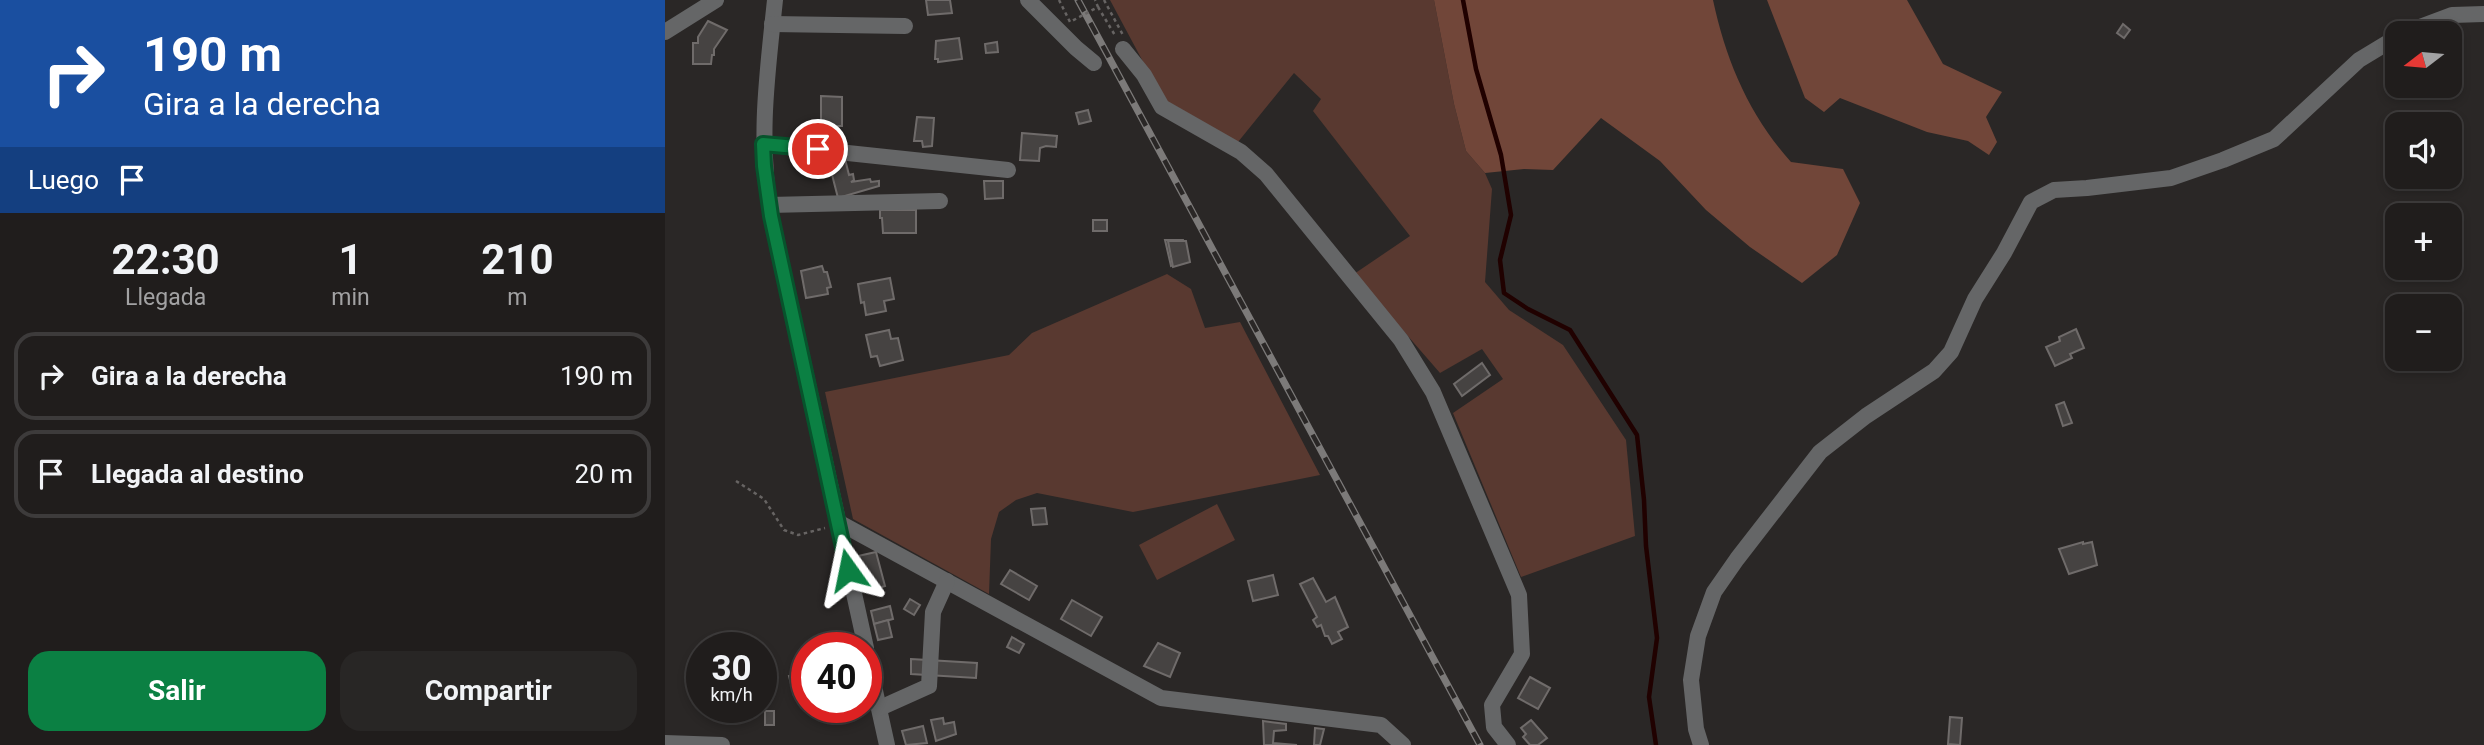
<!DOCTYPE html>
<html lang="es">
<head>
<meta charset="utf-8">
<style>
	body { margin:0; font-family:Roboto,sans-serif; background:#282625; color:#f1f3f6; height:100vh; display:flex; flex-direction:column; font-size:26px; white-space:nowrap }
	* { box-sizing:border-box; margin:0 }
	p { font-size:23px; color:#a2a2a3 }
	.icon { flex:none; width:38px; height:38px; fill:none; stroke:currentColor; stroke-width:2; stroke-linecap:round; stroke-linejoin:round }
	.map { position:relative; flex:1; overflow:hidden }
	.panel { display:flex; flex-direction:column; background:#201d1c; width:665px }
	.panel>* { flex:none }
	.banner { background:#1a4fa0; color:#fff; overflow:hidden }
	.needle { width:46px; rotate:254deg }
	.tools { position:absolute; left:1720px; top:21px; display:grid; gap:14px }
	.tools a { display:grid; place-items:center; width:77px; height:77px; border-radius:14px; background:#201d1c; box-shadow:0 4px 10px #0003,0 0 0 2px #3d3b3b; font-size:35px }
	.speed { position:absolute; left:21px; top:632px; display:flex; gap:14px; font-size:35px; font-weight:700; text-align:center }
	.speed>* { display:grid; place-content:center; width:91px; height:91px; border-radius:50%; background:#201d1c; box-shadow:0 4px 10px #0003,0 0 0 2px #3d3b3b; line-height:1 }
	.speed small { font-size:18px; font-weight:400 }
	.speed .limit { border:10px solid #d22; background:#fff; color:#111 }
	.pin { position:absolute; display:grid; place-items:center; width:60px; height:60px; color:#fff; margin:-30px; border:4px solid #fff; border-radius:50%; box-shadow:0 2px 7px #0007 }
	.me { position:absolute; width:77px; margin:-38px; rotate:348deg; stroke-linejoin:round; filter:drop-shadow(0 0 5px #0008) }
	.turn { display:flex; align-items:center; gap:24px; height:147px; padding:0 28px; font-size:32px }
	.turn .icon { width:91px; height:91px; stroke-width:2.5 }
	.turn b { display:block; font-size:49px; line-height:60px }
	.then { display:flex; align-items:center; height:66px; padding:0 28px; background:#0003; gap:14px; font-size:26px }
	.eta { display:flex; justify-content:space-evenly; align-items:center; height:119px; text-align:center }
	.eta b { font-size:42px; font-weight:700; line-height:49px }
	.action { display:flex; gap:14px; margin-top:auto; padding:14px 28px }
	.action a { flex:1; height:80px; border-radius:21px; background:#0b8043; color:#fff; font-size:28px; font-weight:700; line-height:80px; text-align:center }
	.action a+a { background:#282625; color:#f1f3f6 }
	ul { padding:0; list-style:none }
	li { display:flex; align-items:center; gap:21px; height:88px; margin:0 14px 10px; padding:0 14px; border:4px solid #3d3b3b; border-radius:21px }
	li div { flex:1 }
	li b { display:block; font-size:26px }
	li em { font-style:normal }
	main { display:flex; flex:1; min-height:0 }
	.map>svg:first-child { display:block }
	.green { fill:#593930 }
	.forest { fill:#714639 }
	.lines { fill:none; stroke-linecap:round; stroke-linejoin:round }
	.stream { stroke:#200100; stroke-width:4.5 }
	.building { fill:#464342; stroke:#6f6b6a; stroke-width:2 }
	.path { stroke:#676463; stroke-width:2.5; stroke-dasharray:3.5 3.5; stroke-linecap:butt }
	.minor { stroke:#656667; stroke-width:16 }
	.rail-casing { stroke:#7c7a79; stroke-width:7 }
	.rail { stroke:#2a2726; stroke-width:4.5; stroke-dasharray:13; stroke-linecap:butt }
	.path-bridge { stroke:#676463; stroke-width:2.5; stroke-dasharray:3.5 3.5; stroke-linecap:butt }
	.route-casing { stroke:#07532c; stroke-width:18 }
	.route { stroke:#0b8043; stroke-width:12 }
</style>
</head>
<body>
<main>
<section class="panel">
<div class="banner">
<div class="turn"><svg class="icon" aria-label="right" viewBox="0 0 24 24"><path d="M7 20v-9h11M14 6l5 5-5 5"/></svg><div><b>190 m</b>Gira a la derecha</div></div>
<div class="then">Luego<svg class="icon" aria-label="arrive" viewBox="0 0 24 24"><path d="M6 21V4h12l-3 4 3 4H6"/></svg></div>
</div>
<div class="eta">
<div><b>22:30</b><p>Llegada</p></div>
<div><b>1</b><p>min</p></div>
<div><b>210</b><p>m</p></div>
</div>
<ul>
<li><svg class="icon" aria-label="right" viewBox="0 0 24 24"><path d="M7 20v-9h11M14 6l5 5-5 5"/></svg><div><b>Gira a la derecha</b></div><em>190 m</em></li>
<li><svg class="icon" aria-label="arrive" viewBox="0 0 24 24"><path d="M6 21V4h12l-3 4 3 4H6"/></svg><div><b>Llegada al destino</b></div><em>20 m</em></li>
</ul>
<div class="action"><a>Salir</a><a>Compartir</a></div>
</section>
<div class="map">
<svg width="1819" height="745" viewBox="0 0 1819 745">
	<rect width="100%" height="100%" fill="#2a2726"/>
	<g class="green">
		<polygon points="445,0 769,0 789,104 801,151 820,173 827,189 820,282 844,310 898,345 961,440 970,536 856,577 788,413 838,379 817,349 775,373 689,274 745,236 648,111 656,99 629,73 573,142 498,99"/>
		<polygon points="502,274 526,289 540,328 575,322 655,475 468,512 372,493 351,500 334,512 326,539 324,594 188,519 160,392 344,355 367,333"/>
		<polygon points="552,504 570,540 492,580 474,545"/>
	</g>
	<g class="forest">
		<path d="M769 0H1048C1061 61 1084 115 1126 162L1178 169 1195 203 1172 255 1137 283 1085 247 1041 210 995 161 936 118 888 170 859 169 820 173 801 151 789 104Z"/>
		<polygon points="1102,0 1242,0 1278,64 1337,92 1321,117 1332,142 1324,155 1303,141 1262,132 1175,98 1159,112 1140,98"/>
	</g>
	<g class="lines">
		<polyline class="stream" points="798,0 811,69 836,155 846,215 835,260 839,293 863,309 905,330 972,435 979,500 981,546 992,638 984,697 991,745"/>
	</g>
	<g class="building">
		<polygon points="261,0 285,0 287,13 263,15"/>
		<polygon points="43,21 62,30 49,49 49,55 47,55 46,64 28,64 28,43 33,43 33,37"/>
		<polygon points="1458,24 1465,30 1459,38 1452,33"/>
		<polygon points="294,38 297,59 273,62 273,59 270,59 271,41"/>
		<polygon points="332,42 333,52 321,53 320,44"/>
		<polygon points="156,96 177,97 177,126 156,126"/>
		<polygon points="423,110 426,121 414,124 411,113"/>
		<polygon points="252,117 269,118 267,146 258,147 257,141 249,141"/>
		<polygon points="357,133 392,136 391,147 381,146 375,148 374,161 355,160"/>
		<polygon points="180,159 184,175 188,174 189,180 186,182 205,179 206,182 214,181 214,186 173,198 164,163"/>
		<polygon points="319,181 338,181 338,198 320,199"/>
		<polygon points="215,210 251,210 251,233 218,233 217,218 215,218"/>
		<rect x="428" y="220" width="14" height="11"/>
		<polygon points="500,240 518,240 522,261 506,266"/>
		<polygon points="503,241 521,241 525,262 508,267"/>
		<polygon points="157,266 159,272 162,272 166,287 162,288 163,294 141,298 136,271"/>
		<polygon points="225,278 229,299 219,301 221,311 201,315 199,302 196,303 193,284"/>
		<polygon points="1411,329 1419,348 1405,354 1407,358 1390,366 1381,347 1395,341 1394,337"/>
		<polygon points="224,330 226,339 233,338 238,360 215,366 212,356 206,357 201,335"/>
		<polygon points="817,363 825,375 797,396 789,384"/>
		<polygon points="1399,402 1407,423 1398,426 1391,405"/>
		<polygon points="380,508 382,524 368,525 366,509"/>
		<polygon points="1418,542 1418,544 1427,542 1432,565 1404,574 1394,549"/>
		<polygon points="211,552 220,586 202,591 193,556"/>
		<polygon points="345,570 372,586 364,600 336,584"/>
		<polygon points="608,575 613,595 588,601 583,581"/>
		<polygon points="648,578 661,602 670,597 683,627 673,632 677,639 667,644 663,636 660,636 656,625 652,627 648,620 652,617 635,584"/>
		<polygon points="245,599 255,605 249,615 239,609"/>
		<polygon points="407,600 437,617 426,636 396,619"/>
		<polygon points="225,606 228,619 209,624 206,611"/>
		<polygon points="223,620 227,637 213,640 209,624"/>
		<polygon points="347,637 359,644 354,653 342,647"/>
		<polygon points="493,643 515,653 505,677 479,666"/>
		<polygon points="246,659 312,663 311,678 246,674"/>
		<polygon points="142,672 142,695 129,696 124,676"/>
		<polygon points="37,677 37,701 32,702 29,678"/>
		<polygon points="865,677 885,688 873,709 853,698"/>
		<rect x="100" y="711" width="9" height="14"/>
		<polygon points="1285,717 1297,718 1295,745 1283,744"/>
		<polygon points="278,718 279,724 289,722 291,734 271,741 266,720"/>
		<polygon points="866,720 882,738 873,745 865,745 858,737 861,734 856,728"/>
		<polygon points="598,721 621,724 621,730 609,731 608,743 632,745 599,745"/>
		<polygon points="258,726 262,743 241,745 237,731"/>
		<polygon points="650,728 659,729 655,745 649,745"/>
	</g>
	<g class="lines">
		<g class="path">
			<polyline points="439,0 458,35"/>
			<polyline points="433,7 451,37"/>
			<polyline points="71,481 99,499 119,530 133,535 160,528"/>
		</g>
		<g class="minor">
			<path d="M110 0C102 77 93 138 106 216L201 648"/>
			<polyline points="363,0 411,48 429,63"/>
			<polyline points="107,24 240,26"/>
			<polyline points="0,32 51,0"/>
			<polyline points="1739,33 1787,15 1819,14"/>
			<polyline points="458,49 479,75 497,107 576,152 601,174 736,340 768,392 854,595 857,654 827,705 829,727 843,745"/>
			<polyline points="98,144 343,170"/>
			<polyline points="104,205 275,201"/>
			<polyline points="173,522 496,698 716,725 738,745"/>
			<polyline points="201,650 222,745"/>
			<polyline points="215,708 264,686 268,612 282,581"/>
			<polyline points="0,743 57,745"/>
			<polyline points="1036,745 1031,729 1026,680 1033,636 1049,592 1072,559 1155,452 1201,416 1269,371 1286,352 1310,299 1339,253 1366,202 1389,190 1422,188 1506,178 1558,160 1609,139 1694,60 1732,37"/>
		</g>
		<g class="rail-casing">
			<polyline id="rail" points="413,0 815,745"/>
		</g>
		<use href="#rail" class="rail"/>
		<polyline class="path-bridge" points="394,0 405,22 433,7 430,0"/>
	</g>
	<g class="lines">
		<g class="route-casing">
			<polyline id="route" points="153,149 98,144 99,166 106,216 183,570"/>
		</g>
		<use href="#route" class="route"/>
	</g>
</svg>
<div class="tools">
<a><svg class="needle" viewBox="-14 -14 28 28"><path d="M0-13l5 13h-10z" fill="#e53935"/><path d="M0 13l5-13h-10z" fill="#a2a2a3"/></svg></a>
<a><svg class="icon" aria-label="sound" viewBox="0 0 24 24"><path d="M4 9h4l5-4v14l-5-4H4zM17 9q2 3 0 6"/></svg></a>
<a>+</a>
<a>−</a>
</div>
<div class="speed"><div>30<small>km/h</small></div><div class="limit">40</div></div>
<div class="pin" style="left:153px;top:149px;background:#d93025"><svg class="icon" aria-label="arrive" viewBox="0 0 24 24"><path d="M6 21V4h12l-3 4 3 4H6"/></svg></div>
<svg class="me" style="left:183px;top:570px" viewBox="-20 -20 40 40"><path d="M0-17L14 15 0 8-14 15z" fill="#0b8043" stroke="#fff" stroke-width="4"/></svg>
</div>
</main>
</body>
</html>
